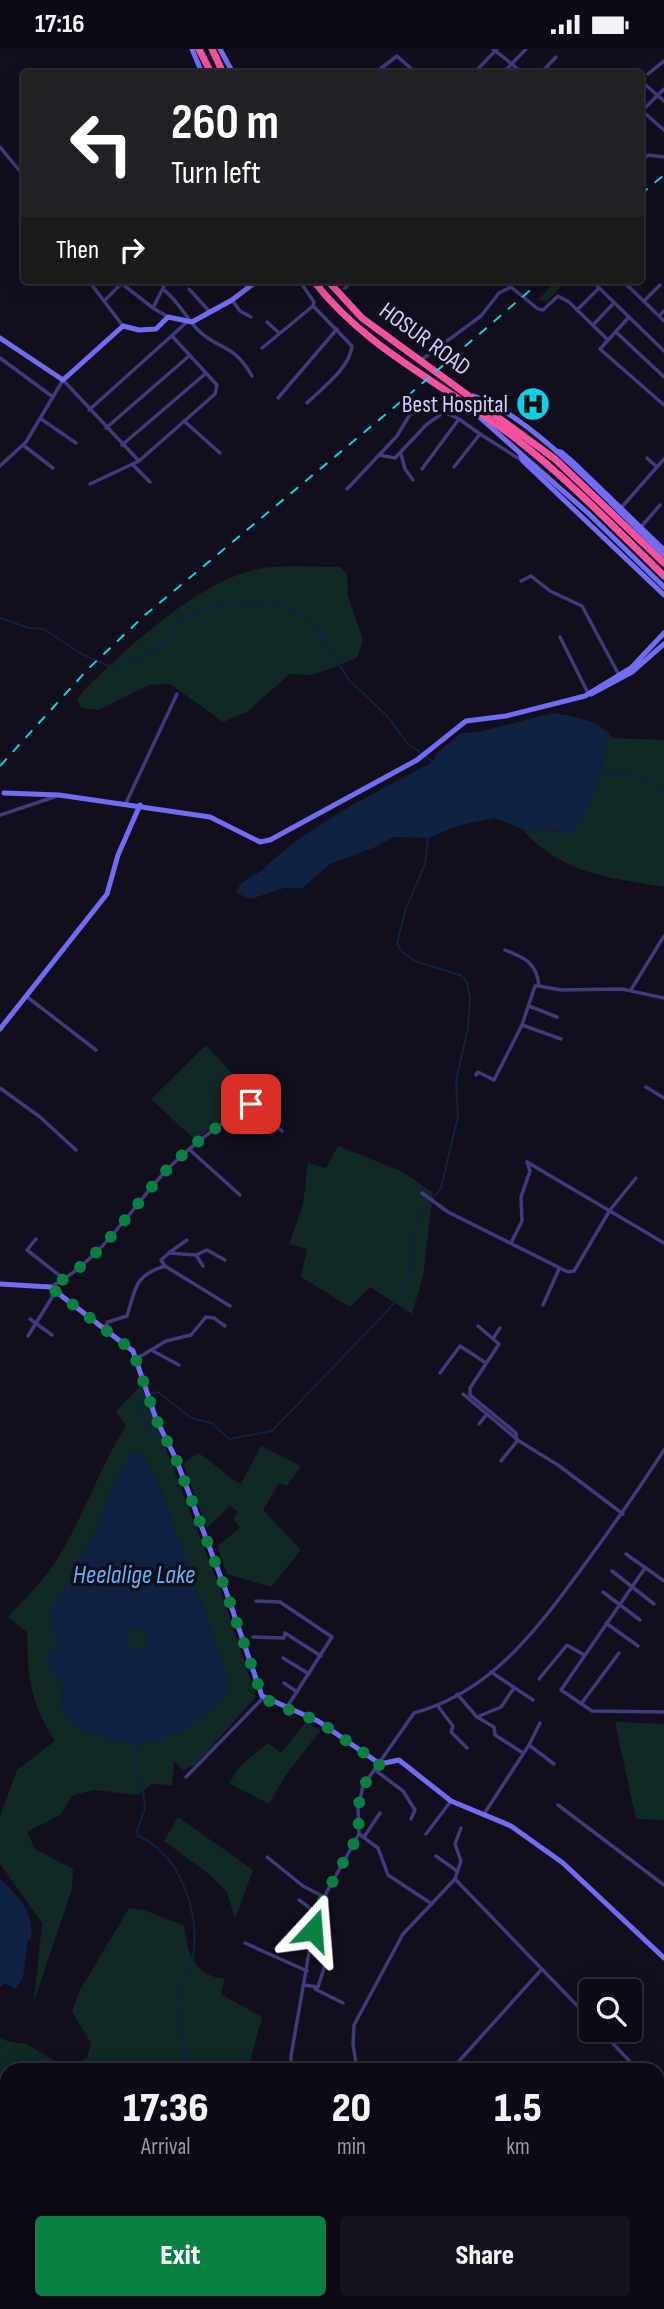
<!DOCTYPE html>
<html lang="en">
<head>
<meta charset="utf-8">
<style>
	body { margin:0; font-family:"Sofia Sans Condensed",sans-serif; background:#16131f; color:#f1f3f6; height:100vh; display:flex; flex-direction:column; font-size:26px; white-space:nowrap }
	* { box-sizing:border-box; margin:0 }
	p { font-size:23px; color:#9a9aa1 }
	.icon { flex:none; width:38px; height:38px; fill:none; stroke:currentColor; stroke-width:2; stroke-linecap:round; stroke-linejoin:round }
	.map { position:relative; flex:1; overflow:hidden }
	.drawer { position:absolute; left:0px; top:2014px; width:665px; height:247px; display:flex; flex-direction:column; background:#0d0a16; border-radius:21px 21px 0 0; box-shadow:0 4px 18px #0003,0 0 0 2px #2d2b35 }
	.drawer>* { flex:none }
	.top-card { position:absolute; left:21px; top:21px; width:623px; height:214px; border-radius:7px; box-shadow:0 4px 18px #0003,0 0 0 2px #2d2b35; background:#202124; color:#fff; overflow:hidden }
	.tools { position:absolute; left:579px; top:1930px; display:grid; gap:14px }
	.tools a { display:grid; place-items:center; width:63px; height:63px; border-radius:7px; background:#0d0a16; box-shadow:0 4px 18px #0003,0 0 0 2px #2d2b35; font-size:35px }
	.pin { position:absolute; display:grid; place-items:center; width:60px; height:60px; color:#fff; margin:-30px; border-radius:14px; box-shadow:0 4px 10px #0006 }
	.me { position:absolute; width:77px; margin:-38px; rotate:19deg; stroke-linejoin:round; filter:drop-shadow(0 0 5px #0008) }
	.turn { display:flex; align-items:center; gap:24px; height:147px; padding:0 35px; font-size:32px }
	.turn .icon { width:91px; height:91px; stroke-width:2.5 }
	.turn b { display:block; font-size:49px; line-height:60px }
	.then { display:flex; align-items:center; height:66px; padding:0 35px; background:#0003; gap:14px; font-size:26px }
	.eta { display:flex; justify-content:space-evenly; align-items:center; height:119px; text-align:center }
	.eta b { font-size:42px; font-weight:800; line-height:49px }
	.button { display:flex; gap:14px; margin-top:auto; padding:14px 35px }
	.button a { flex:1; height:80px; border-radius:7px; background:#0b8043; color:#fff; font-size:28px; font-weight:800; line-height:80px; text-align:center }
	.button a+a { background:#16131f; color:#f1f3f6 }
	.status { display:flex; justify-content:space-between; align-items:center; height:49px; padding:0 35px; background:#0d0a16; direction:ltr }
	.status svg { height:19px; fill:currentColor }
	.map>svg:first-child { display:block }
	.green { fill:#112827; fill-rule:evenodd }
	.water { fill:#102240; fill-rule:evenodd }
	.lines { fill:none; stroke-linecap:round; stroke-linejoin:round }
	.stream { stroke:#102240; stroke-width:2 }
	.street { stroke:#3e3c7a; stroke-width:3.5 }
	.secondary { stroke:#706df4; stroke-width:5 }
	.highway { stroke:#f2539f; stroke-width:7 }
	.rail { stroke:#11d0e5; stroke-width:2; stroke-dasharray:10 9; stroke-linecap:butt }
	.route { stroke:#0b8043; stroke-width:12; stroke-dasharray:0 21.6 }
	.labels { text-anchor:middle; dominant-baseline:central; stroke-width:7; stroke-linejoin:round; paint-order:stroke }
	.street-label { font-size:24px; fill:#d4cefb; stroke:#110e1e }
	.poi-label { font-size:24px; fill:#d4cefb; stroke:#110e1e; text-anchor:end }
	.water-label { font-size:26px; font-style:italic; fill:#64b1f4; stroke:#110e1e }
</style>
</head>
<body>
<div class="status"><b>17:16</b><svg viewBox="0 0 49 12"><path d="M0 12V9h3v3zM5 12V6h3v6zM10 12V3h3v9zM15 12V0h3v12zM26 1h20v11H26zM47 4h2v5h-2z"/></svg></div>
<div class="map">
<svg width="664" height="2260" viewBox="0 0 664 2260">
	<rect width="100%" height="100%" fill="#110e1e"/>
	<g class="green">
		<polygon points="557,231 577,231 570,238 564,234 547,252 538,251"/>
		<path d="M340 518 347 525 348 547 363 591 357 609 313 626 290 625 247 663 223 673 170 635 149 636 99 661 81 659 77 650 83 642C126 600 203 527 264 519 289 516 315 518 340 518Z"/>
		<path d="M611 686 613 689 664 691V838C607 828 566 826 524 783L539 779 556 783C585 763 589 755 600 722 605 706 599 704 611 686Z"/>
		<polygon points="206,996 253,1047 195,1091 151,1050"/>
		<polygon points="338,1097 403,1123 433,1144 423,1227 412,1265 370,1238 350,1258 301,1228 307,1200 289,1195 303,1156 308,1114 326,1119"/>
		<path d="M141 1336 220 1540 256 1648 195 1716 183 1721 174 1712 172 1736 152 1735 137 1746 94 1741 73 1746 60 1766 27 1783 35 1800 73 1820 72 1840 34 1952 42 1874 0 1815V1767L17 1721 55 1692C30 1653 28 1629 27 1583L8 1568C23 1551 42 1534 54 1515 83 1471 98 1421 126 1377L116 1362ZM135 1402H140L157 1431 231 1638 230 1643 137 1696 85 1683 61 1657 64 1637 46 1611 52 1600H59L62 1595 56 1588 50 1565 98 1477 112 1437Z"/>
		<path d="M261 1397 301 1417 287 1437 279 1434 263 1461 301 1501 271 1538 227 1525 217 1497 240 1479 233 1469 238 1463 230 1457 207 1479 183 1414 198 1404C214 1413 224 1426 241 1435Z"/>
		<circle cx="137" cy="1590" r="11"/>
		<polygon points="306,1673 321,1681 286,1726 269,1755 229,1734 241,1716 268,1694 281,1704"/>
		<polygon points="615,1673 664,1675 664,1771 636,1770"/>
		<polygon points="178,1768 253,1821 235,1870 227,1843 210,1826 164,1792"/>
		<path d="M129 1859 144 1861 184 1877C188 1906 193 1926 225 1930L221 1945 262 1968 248 2021H7V2036L0 2027V1988L7 1992 26 1995 67 2019 87 2009 91 1995 72 1962 80 1941Z"/>
		<polygon points="28,2254 225,2254 228,2260 18,2260"/>
	</g>
	<g class="water">
		<path d="M552 664C571 667 598 671 611 686 601 705 601 725 594 745 589 759 578 770 573 784 557 787 547 774 532 784L495 769 460 776 428 789 393 788 378 797 330 815 302 839H284L251 850 236 844C240 830 253 829 263 820 310 775 375 744 433 713L436 705 461 684 479 683Z"/>
		<path d="M135 1402H140L157 1431 231 1638 230 1643 189 1679 155 1693 137 1696 85 1683 69 1672 61 1657 64 1637 45 1611 52 1599 58 1600 62 1595 56 1589 50 1565 98 1477 112 1437ZM139 1579 146 1583 148 1591 144 1598 136 1601 129 1597 126 1589 130 1581Z"/>
		<path d="M0 1830C18 1845 35 1865 31 1890H28L23 1929 16 1940 5 1934 0 1938Z"/>
	</g>
	<g class="lines">
		<g class="stream">
			<polyline points="0,569 29,579 44,580 80,604 115,620 152,604 184,570 203,560 249,553 276,556 301,566 314,576 349,631 387,667 408,695 421,704"/>
			<polyline points="425,707 433,713"/>
			<path d="M601 721C632 733 630 713 664 745"/>
			<polyline points="153,1391 141,1361 143,1347 158,1343 191,1369 212,1374 229,1390 272,1382 390,1259 408,1233 417,1171 441,1139 458,1067 456,1032 468,979 470,949 467,933 460,926 415,912 403,904 397,895 405,862 425,815 428,789"/>
			<path d="M138 1695 136 1718 142 1732 145 1760 137 1781 138 1787C179 1805 198 1858 194 1901 193 1919 178 1933 177 1952 176 1973 185 2001 191 2021"/>
			<polyline points="174,2021 185,2001"/>
			<polyline points="320,2254 322,2260"/>
			<polyline points="45,2260 48,2254"/>
		</g>
		<g class="street">
			<polyline points="493,0 523,24"/>
			<polyline points="632,23 633,24"/>
			<polyline points="375,24 397,7 416,24"/>
			<polyline points="474,24 497,0"/>
			<polyline points="503,24 526,0"/>
			<polyline points="541,24 556,8"/>
			<polyline points="648,25 664,12"/>
			<polyline points="640,31 664,52"/>
			<polyline points="640,60 664,81"/>
			<polyline points="640,64 664,40"/>
			<polyline points="0,98 24,127"/>
			<polyline points="640,112 648,106 664,108"/>
			<polyline points="640,225 642,223"/>
			<polyline points="88,231 123,277"/>
			<polyline points="167,231 153,259 168,268"/>
			<polyline points="591,231 629,268 600,300 664,356"/>
			<polyline points="622,231 664,272"/>
			<polyline points="121,234 153,259"/>
			<polyline points="628,238 635,231"/>
			<polyline points="345,239 354,231"/>
			<polyline points="189,240 210,263"/>
			<path d="M164 241C178 252 185 267 197 280 218 302 232 292 252 327"/>
			<polyline points="105,251 125,231"/>
			<polyline points="232,251 240,262 251,268"/>
			<polyline points="644,252 660,236"/>
			<polyline points="577,261 599,239"/>
			<polyline points="659,267 664,262"/>
			<polyline points="629,268 664,302"/>
			<polyline points="267,273 279,284"/>
			<polyline points="593,276 614,254"/>
			<polyline points="616,283 664,328"/>
			<polyline points="262,299 313,257 314,253 299,231"/>
			<polyline points="0,309 53,348"/>
			<polyline points="421,311 481,267 499,244 511,238 538,260 543,261 558,247 569,253 608,291"/>
			<polyline points="278,349 337,280"/>
			<path d="M307 354C322 339 350 319 352 297L313 257"/>
			<polyline points="89,361 187,273"/>
			<polyline points="41,370 76,394"/>
			<polyline points="184,372 220,404"/>
			<polyline points="106,379 189,307"/>
			<polyline points="23,396 53,419"/>
			<polyline points="122,396 205,325"/>
			<polyline points="401,405 405,420 413,431"/>
			<polyline points="379,406 395,409 426,376 444,363"/>
			<polyline points="647,409 657,418"/>
			<polyline points="132,415 150,433"/>
			<polyline points="0,417 26,393 63,331 139,412"/>
			<polyline points="454,418 480,385 521,411"/>
			<polyline points="422,420 459,370 480,385"/>
			<polyline points="90,435 139,412 215,345 217,336 172,287"/>
			<polyline points="347,440 397,387 415,357 427,355 459,370"/>
			<polyline points="621,459 664,410"/>
			<polyline points="641,478 660,456"/>
			<polyline points="521,532 531,527 550,542 582,557 619,626"/>
			<polyline points="560,588 588,644"/>
			<polyline points="126,754 177,645"/>
			<polyline points="0,766 57,747"/>
			<path d="M505 901C525 909 537 914 539 937H535L522 976 561 990"/>
			<polyline points="539,937 561,941 622,940 664,949"/>
			<polyline points="631,941 664,887"/>
			<polyline points="26,947 96,1001"/>
			<polyline points="529,957 557,968"/>
			<polyline points="476,1026 478,1023 494,1031 522,976"/>
			<polyline points="646,1038 664,1049"/>
			<polyline points="0,1039 40,1068 76,1101"/>
			<polyline points="190,1101 240,1146"/>
			<polyline points="527,1113 664,1194"/>
			<polyline points="422,1144 448,1163 568,1223 574,1222 610,1161 636,1129"/>
			<polyline points="36,1190 27,1201 64,1230"/>
			<polyline points="511,1194 522,1172 521,1148 530,1122 527,1113"/>
			<polyline points="170,1203 187,1191"/>
			<polyline points="196,1206 203,1217"/>
			<polyline points="165,1217 161,1211 169,1204 196,1206 207,1201 225,1211"/>
			<path d="M50 1238C99 1213 127 1165 163 1125 188 1098 220 1075 251 1055L282 1082"/>
			<polyline points="543,1256 559,1220"/>
			<polyline points="30,1270 52,1286"/>
			<polyline points="478,1277 499,1295 470,1339 470,1346 516,1384 516,1389"/>
			<path d="M105 1278 108 1273 127 1267C136 1238 134 1227 165 1217L230 1257"/>
			<polyline points="28,1287 56,1242"/>
			<polyline points="494,1288 500,1279"/>
			<polyline points="153,1302 179,1316"/>
			<polyline points="136,1310 166,1292 191,1286 206,1268 214,1269 225,1277"/>
			<polyline points="440,1324 460,1297 486,1314"/>
			<polyline points="463,1345 519,1392 558,1416 623,1465"/>
			<polyline points="479,1375 487,1365"/>
			<polyline points="501,1412 518,1391"/>
			<polyline points="626,1505 664,1532"/>
			<polyline points="645,1519 561,1641 592,1662 664,1663"/>
			<polyline points="612,1522 654,1555"/>
			<polyline points="603,1543 640,1571"/>
			<polyline points="256,1552 280,1553 332,1588 287,1658"/>
			<polyline points="606,1574 638,1597"/>
			<polyline points="253,1588 284,1589 285,1584 321,1607"/>
			<polyline points="283,1609 309,1625"/>
			<polyline points="491,1623 533,1651"/>
			<polyline points="539,1630 567,1596 584,1606"/>
			<polyline points="284,1634 297,1643"/>
			<polyline points="457,1645 477,1668 494,1678 495,1686 523,1704"/>
			<polyline points="581,1655 619,1604"/>
			<polyline points="437,1656 453,1677 451,1683 467,1699"/>
			<polyline points="477,1668 501,1658 514,1639"/>
			<polyline points="529,1696 554,1715"/>
			<polyline points="375,1721 403,1742 415,1761 411,1770"/>
			<polyline points="186,1728 264,1648"/>
			<polyline points="558,1756 664,1836"/>
			<polyline points="484,1765 529,1696 540,1674"/>
			<polyline points="359,1785 378,1799 388,1826 432,1855"/>
			<polyline points="426,1785 451,1752"/>
			<polyline points="364,1788 380,1764"/>
			<polyline points="436,1807 457,1822"/>
			<polyline points="267,1808 303,1837 324,1848"/>
			<polyline points="455,1830 592,1972"/>
			<polyline points="299,1851 318,1865"/>
			<polyline points="245,1894 307,1922"/>
			<polyline points="304,1936 318,1938 325,1916"/>
			<polyline points="315,1940 343,1954"/>
			<polyline points="600,1981 638,2021"/>
			<path d="M291 2021V2007L313 1881 324 1848 359 1785 358 1759 363 1737 414 1664C480 1646 523 1598 562 1546 598 1498 632 1451 664 1401"/>
			<polyline points="357,2021 353,1995 354,1976 403,1885 455,1830 461,1812 455,1795 461,1779"/>
			<polyline points="451,2021 542,1920"/>
			<polyline points="658,2043 664,2049"/>
			<polyline points="658,2220 664,2226"/>
			<polyline points="624,2260 630,2254"/>
		</g>
		<g class="secondary">
			<polyline points="192,0 202,24"/>
			<polyline points="220,0 233,24"/>
			<polyline points="0,289 63,331 123,277 139,281 156,280 168,268 192,273 232,251 258,231"/>
			<path d="M473 347C531 365 617 462 664 506"/>
			<polyline points="468,358 588,464 664,538"/>
			<polyline points="556,402 561,403 574,414 664,501"/>
			<polyline points="520,404 523,412 664,546"/>
			<polyline points="591,645 632,623 664,595"/>
			<polyline points="4,744 59,746 210,768 260,793 270,791 417,711 466,672 506,667 585,647 631,619 664,584"/>
			<polyline points="0,980 107,845 118,806 140,756"/>
			<polyline points="0,1235 50,1238 133,1302 156,1370 176,1410 226,1542 262,1647 318,1672 380,1715 399,1711 451,1752 511,1777 563,1814 664,1909"/>
		</g>
		<g class="highway">
			<polyline points="199,0 211,24"/>
			<polyline points="212,0 223,24"/>
			<path d="M313 231C365 300 447 337 515 389 568 430 616 480 664 527"/>
			<polyline points="327,231 362,269 555,410 664,514"/>
		</g>
		<g class="rail">
			<polyline points="640,146 664,126"/>
			<polyline points="0,717 88,620 145,566 404,350 542,231"/>
		</g>
	</g>
	<g class="lines">
		<path class="route" d="M251 1055C220 1075 188 1098 163 1125 127 1165 99 1213 50 1238L133 1302 156 1370 176 1410 226 1542 262 1647 272 1654 318 1672 380 1715 363 1737 358 1759 359 1785 324 1848 313 1881"/>
	</g>
	<defs>
		<g id="hospital-disc" transform="scale(1.75)"><circle r="9.5" fill="#11d0e5" stroke="#110e1e"/><path d="M-5-5h3v3.5h4V-5h3V5h-3V1.5h-4V5h-3Z" fill="#111"/></g>
	</defs>
	<g fill-rule="evenodd">
		<use href="#hospital-disc" x="533" y="355"/>
	</g>
	<g class="labels">
		<g class="street-label">
			<text transform="translate(425 290) rotate(36)">HOSUR ROAD</text>
		</g>
		<g class="poi-label">
			<text x="508" y="355">Best Hospital</text>
		</g>
		<g class="water-label">
			<text x="134" y="1526">Heelalige Lake</text>
		</g>
	</g>
</svg>
<div class="tools">
<a><svg class="icon" aria-label="search" viewBox="0 0 24 24"><circle cx="10" cy="10" r="6"/><path d="M15 15l6 6"/></svg></a>
</div>
<div class="pin" style="left:251px;top:1055px;background:#d93025"><svg class="icon" aria-label="arrive" viewBox="0 0 24 24"><path d="M6 21V4h12l-3 4 3 4H6"/></svg></div>
<svg class="me" style="left:313px;top:1881px" viewBox="-20 -20 40 40"><path d="M0-17L14 15 0 8-14 15z" fill="#0b8043" stroke="#fff" stroke-width="4"/></svg>
<div class="top-card">
<div class="turn"><svg class="icon" aria-label="left" viewBox="0 0 24 24"><path d="M17 20v-9H6M10 6l-5 5 5 5"/></svg><div><b>260 m</b>Turn left</div></div>
<div class="then">Then<svg class="icon" aria-label="right" viewBox="0 0 24 24"><path d="M7 20v-9h11M14 6l5 5-5 5"/></svg></div>
</div>
<section class="drawer">
<div class="eta">
<div><b>17:36</b><p>Arrival</p></div>
<div><b>20</b><p>min</p></div>
<div><b>1.5</b><p>km</p></div>
</div>
<div class="button"><a>Exit</a><a>Share</a></div>
</section>
</div>
</body>
</html>
